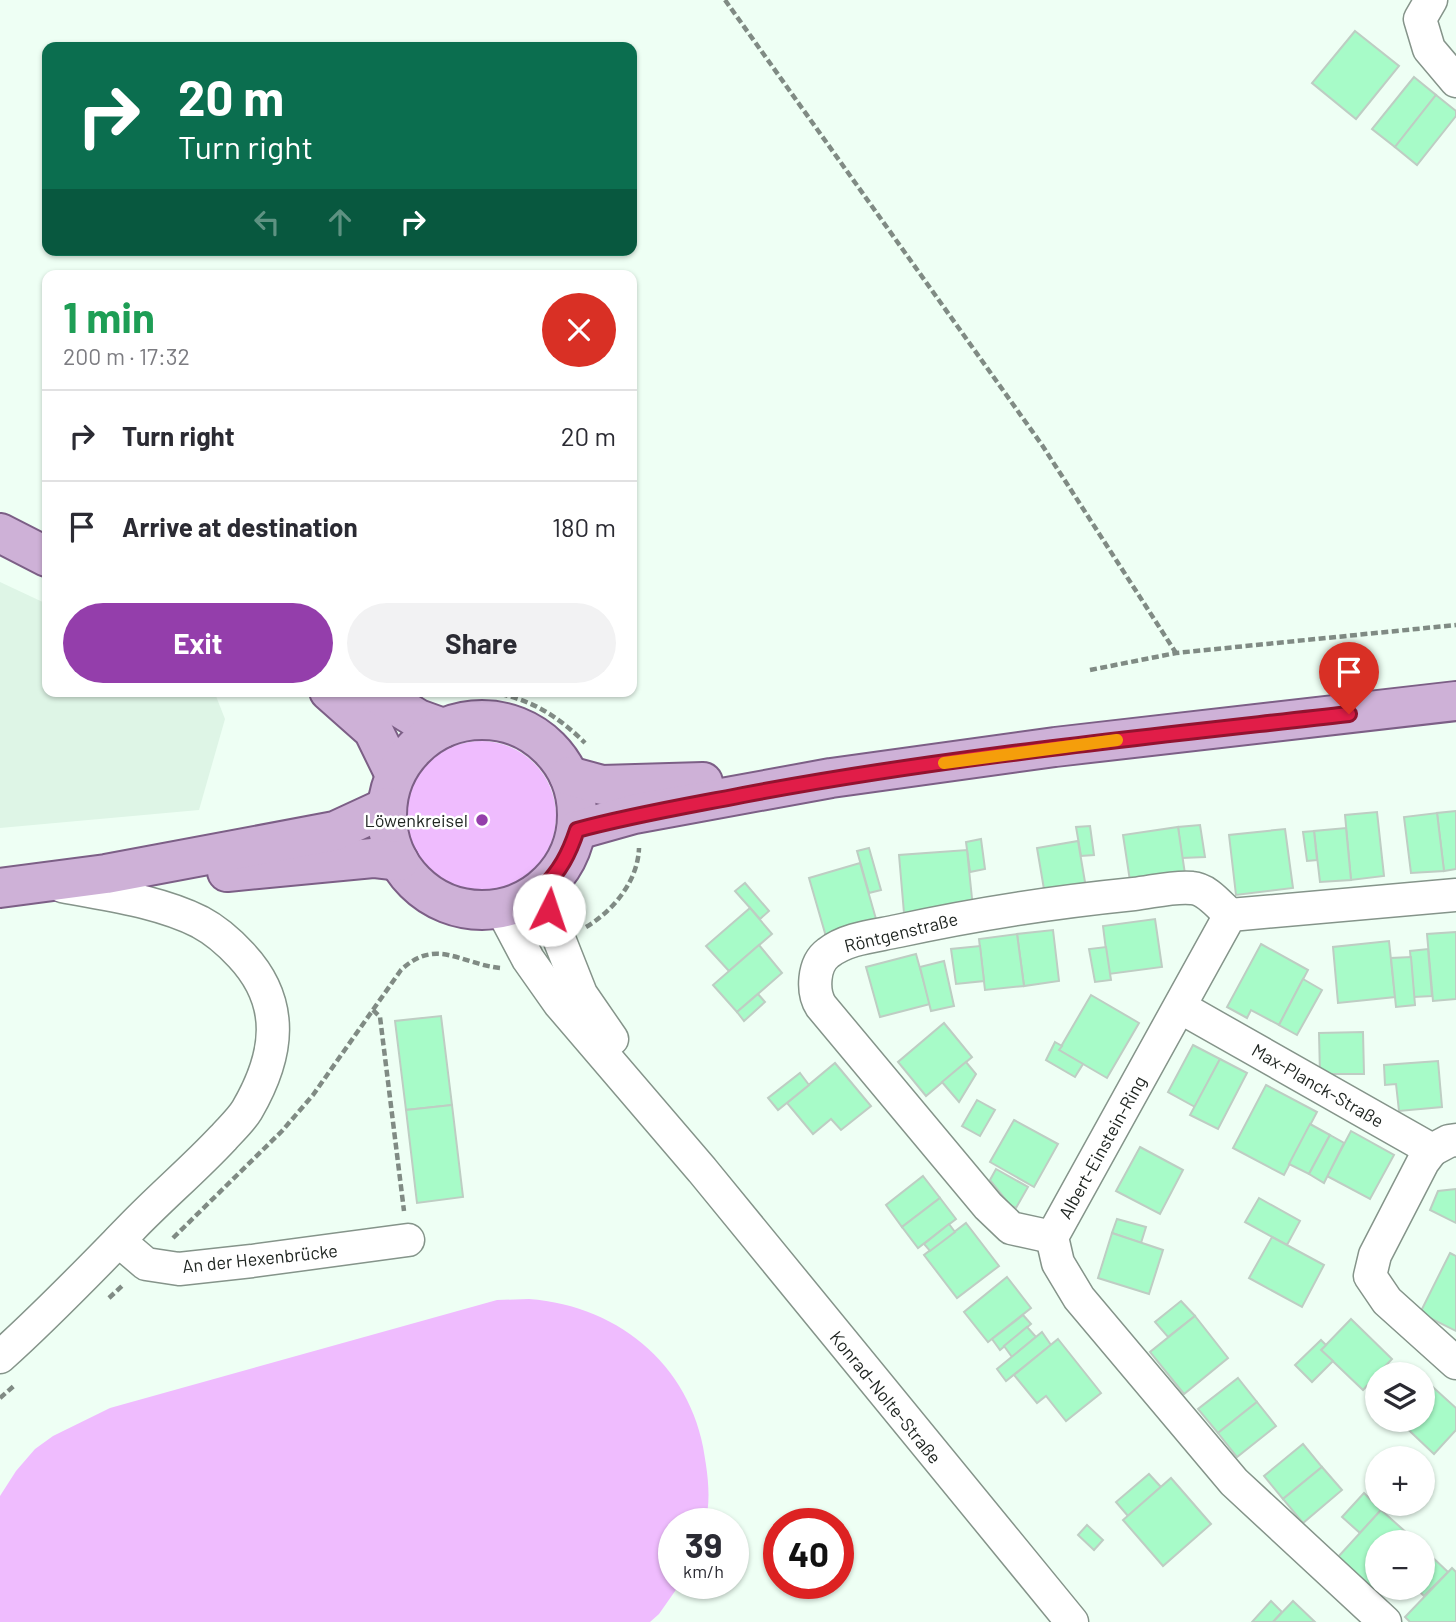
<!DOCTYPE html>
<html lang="en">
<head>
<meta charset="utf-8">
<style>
	body { margin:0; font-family:Barlow,sans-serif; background:#f2f2f3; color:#2b2b33; height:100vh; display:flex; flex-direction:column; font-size:26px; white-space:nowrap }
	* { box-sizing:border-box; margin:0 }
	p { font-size:23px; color:#7c7c81 }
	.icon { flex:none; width:38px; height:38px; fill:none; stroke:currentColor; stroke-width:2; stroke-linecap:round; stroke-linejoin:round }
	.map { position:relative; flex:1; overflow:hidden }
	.sheet { position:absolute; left:42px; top:270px; width:595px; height:427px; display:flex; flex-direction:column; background:#fff; border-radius:14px; box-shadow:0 2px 5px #0004 }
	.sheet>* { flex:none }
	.hud { position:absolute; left:42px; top:42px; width:595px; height:214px; border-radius:14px; box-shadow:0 2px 5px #0004; background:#0b6e4f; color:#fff; overflow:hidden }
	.tools { position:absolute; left:1365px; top:1362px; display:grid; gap:14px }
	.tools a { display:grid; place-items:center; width:70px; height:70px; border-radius:50%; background:#fff; box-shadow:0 2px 5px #0004; font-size:35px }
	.speed { position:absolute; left:658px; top:1508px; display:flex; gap:14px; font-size:35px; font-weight:700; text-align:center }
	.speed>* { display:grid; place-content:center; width:91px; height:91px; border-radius:50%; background:#fff; box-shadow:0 2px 5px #0004; line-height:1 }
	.speed small { font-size:18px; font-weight:400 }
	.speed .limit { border:10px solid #d22; background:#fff; color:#111 }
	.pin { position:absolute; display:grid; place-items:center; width:60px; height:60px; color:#fff; margin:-72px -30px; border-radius:50% 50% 50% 0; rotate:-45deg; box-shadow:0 0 7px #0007 }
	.pin .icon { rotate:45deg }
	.me { position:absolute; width:77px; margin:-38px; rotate:4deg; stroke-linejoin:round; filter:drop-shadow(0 0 5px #0008) }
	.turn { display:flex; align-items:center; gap:24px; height:147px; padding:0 21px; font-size:32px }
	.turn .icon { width:91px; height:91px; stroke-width:2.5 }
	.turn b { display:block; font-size:49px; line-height:60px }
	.lanes { display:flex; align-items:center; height:66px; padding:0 21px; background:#0003; justify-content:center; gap:35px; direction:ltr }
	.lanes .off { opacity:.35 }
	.round { display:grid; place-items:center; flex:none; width:74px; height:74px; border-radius:37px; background:#f2f2f3 }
	.summary { display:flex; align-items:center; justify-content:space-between; height:119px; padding:0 21px }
	h1 { font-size:42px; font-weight:700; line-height:52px; color:#1e9e55 }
	.primary-button { display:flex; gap:14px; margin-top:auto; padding:14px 21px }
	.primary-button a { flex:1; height:80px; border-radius:42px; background:#943eab; color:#fff; font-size:28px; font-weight:700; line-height:80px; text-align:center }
	.primary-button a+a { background:#f2f2f3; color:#2b2b33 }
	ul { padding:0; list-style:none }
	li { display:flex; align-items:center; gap:21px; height:91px; padding:0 21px; border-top:2px solid #e1e1e2 }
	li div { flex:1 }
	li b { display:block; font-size:26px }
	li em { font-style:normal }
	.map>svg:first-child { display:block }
	.built { fill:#def5e6 }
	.green { fill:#efbcfe }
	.building { fill:#a7fbc8; stroke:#becdc3; stroke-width:2 }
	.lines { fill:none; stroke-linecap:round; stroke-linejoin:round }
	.minor-casing { stroke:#85948a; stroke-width:35 }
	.major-casing { stroke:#7c5f86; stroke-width:42 }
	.path { stroke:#808b84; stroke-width:4.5; stroke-dasharray:7 3.5; stroke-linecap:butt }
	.minor { stroke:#fff; stroke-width:32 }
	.major { stroke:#ceb1d7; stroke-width:38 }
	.route-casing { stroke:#92132f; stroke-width:18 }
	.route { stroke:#e11d48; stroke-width:12 }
	.slow { stroke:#f59e0b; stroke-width:12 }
	.poi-dot { fill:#943eab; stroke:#fff; stroke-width:2.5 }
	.labels { text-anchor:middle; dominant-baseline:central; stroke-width:5; stroke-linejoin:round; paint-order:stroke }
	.poi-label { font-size:18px; fill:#202622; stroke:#fff; text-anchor:end }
	.street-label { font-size:18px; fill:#202622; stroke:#fff }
</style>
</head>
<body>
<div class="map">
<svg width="1456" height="1622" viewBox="0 0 1456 1622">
	<rect width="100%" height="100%" fill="#eefff4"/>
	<polygon class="built" points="0,582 47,604 47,691 214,691 225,719 199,810 0,828"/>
	<g class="green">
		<circle cx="481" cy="816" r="75"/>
		<path d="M529 1299C622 1306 696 1370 706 1465 709 1485 710 1505 705 1524H674V1584H680L659 1614 650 1622H0V1496L16 1471 35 1449 53 1436 110 1408 497 1300Z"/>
	</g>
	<g class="building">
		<polygon points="1355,31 1399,66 1356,119 1312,83"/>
		<polygon points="1414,77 1436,95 1395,147 1372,129"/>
		<polygon points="1436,95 1456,111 1456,116 1417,165 1395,147"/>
		<polygon points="1456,811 1456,869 1444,871 1437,813"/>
		<polygon points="1377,812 1384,876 1351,880 1345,815"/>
		<polygon points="1437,813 1444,871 1411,873 1404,817"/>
		<polygon points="1200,825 1205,857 1182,858 1178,827"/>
		<polygon points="1090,826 1094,855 1081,856 1076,827"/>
		<polygon points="1178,827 1185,874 1130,881 1123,835"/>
		<polygon points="1346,828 1351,880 1320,882 1314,831"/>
		<polygon points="1285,829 1293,888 1236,895 1229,835"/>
		<polygon points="1314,831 1317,860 1307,861 1303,832"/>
		<polygon points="981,839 985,869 970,872 966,842"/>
		<polygon points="1078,841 1086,888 1045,895 1037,848"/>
		<polygon points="869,848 881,890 869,893 857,851"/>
		<polygon points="967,850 973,908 904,913 899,855"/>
		<polygon points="860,863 878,926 827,940 809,878"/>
		<polygon points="745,883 769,911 760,919 735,891"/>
		<polygon points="750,908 772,934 729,971 706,946"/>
		<polygon points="1155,919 1162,967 1109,974 1103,926"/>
		<polygon points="1053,930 1059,981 1024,986 1017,934"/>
		<polygon points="1456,932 1456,999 1433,1001 1427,934"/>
		<polygon points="1017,934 1024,986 985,990 979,939"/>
		<polygon points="1389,941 1395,997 1338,1003 1333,947"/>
		<polygon points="1261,944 1308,970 1279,1025 1251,1010 1247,1018 1227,1007"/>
		<polygon points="759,945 782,973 737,1012 713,985"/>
		<polygon points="980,946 984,981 956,984 951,949"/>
		<polygon points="1106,947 1111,980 1095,982 1089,949"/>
		<polygon points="1428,949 1432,996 1414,997 1410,951"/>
		<polygon points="916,954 930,1004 880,1017 866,967"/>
		<polygon points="1411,957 1415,1005 1396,1007 1391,958"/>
		<polygon points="944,961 954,1006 931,1011 920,967"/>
		<polygon points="1303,979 1322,990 1297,1035 1279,1025"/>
		<polygon points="758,994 765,1002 744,1021 737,1012"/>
		<polygon points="1091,995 1139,1023 1107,1078 1059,1050"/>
		<polygon points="441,1016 452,1105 406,1110 395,1021"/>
		<polygon points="944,1023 972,1057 926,1096 898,1062"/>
		<polygon points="1363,1032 1364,1074 1320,1074 1319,1033"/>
		<polygon points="1055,1042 1062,1046 1059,1050 1083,1064 1075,1077 1046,1060"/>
		<polygon points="1193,1045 1220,1059 1195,1107 1168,1092"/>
		<polygon points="1220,1059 1247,1073 1218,1129 1190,1115"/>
		<polygon points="1438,1061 1442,1107 1399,1111 1396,1084 1385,1085 1384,1065"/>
		<polygon points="966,1062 976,1074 959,1102 942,1082"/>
		<polygon points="835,1063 871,1106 841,1130 831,1119 813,1134 787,1103"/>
		<polygon points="800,1073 809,1085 778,1110 768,1098"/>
		<polygon points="1266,1085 1317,1112 1284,1175 1233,1148"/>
		<polygon points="977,1100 995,1110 980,1136 962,1126"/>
		<polygon points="452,1105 463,1197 417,1203 406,1110"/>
		<polygon points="1014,1120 1058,1144 1034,1187 990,1162"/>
		<polygon points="1310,1124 1330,1135 1309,1174 1289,1164"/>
		<polygon points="1351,1131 1394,1155 1370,1199 1327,1176"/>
		<polygon points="1330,1135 1344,1143 1324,1183 1309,1174"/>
		<polygon points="1140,1147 1183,1170 1160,1214 1116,1191"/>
		<polygon points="996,1169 1028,1187 1016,1208 1010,1205 990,1180"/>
		<polygon points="923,1176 940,1198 902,1227 886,1205"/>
		<polygon points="1456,1189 1456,1223 1430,1210 1438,1191"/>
		<polygon points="940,1198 956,1219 918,1248 902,1227"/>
		<polygon points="1259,1198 1300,1221 1287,1245 1245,1222"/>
		<polygon points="1117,1219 1146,1227 1141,1243 1112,1233"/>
		<polygon points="966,1223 999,1266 957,1298 924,1255"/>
		<polygon points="949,1224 955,1232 930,1251 924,1244"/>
		<polygon points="1112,1233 1163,1250 1149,1294 1098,1278"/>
		<polygon points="1272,1237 1324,1265 1302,1307 1249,1278"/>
		<polygon points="1450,1253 1456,1256 1456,1331 1420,1313"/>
		<polygon points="1007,1277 1031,1308 988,1342 964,1312"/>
		<polygon points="1181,1301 1195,1316 1168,1337 1155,1322"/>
		<polygon points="1023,1315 1031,1324 1000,1350 992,1339"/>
		<polygon points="1195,1316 1228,1358 1184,1394 1150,1352"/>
		<polygon points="1351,1319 1392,1359 1363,1390 1321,1350"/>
		<polygon points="1027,1327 1036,1337 1012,1357 1004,1346"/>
		<polygon points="1042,1332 1051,1345 1006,1381 997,1369"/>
		<polygon points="1058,1339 1101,1393 1066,1421 1046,1396 1037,1403 1014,1375"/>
		<polygon points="1321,1340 1326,1345 1321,1350 1333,1361 1312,1382 1295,1365"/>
		<polygon points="1238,1378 1257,1402 1218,1433 1198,1409"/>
		<polygon points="1424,1379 1456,1408 1456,1430 1434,1454 1397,1419 1423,1419"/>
		<polygon points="1257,1402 1276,1426 1237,1457 1218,1433"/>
		<polygon points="1303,1444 1322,1467 1283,1499 1264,1476"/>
		<polygon points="1322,1467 1342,1490 1303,1523 1283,1499"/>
		<polygon points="1149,1474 1161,1487 1128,1516 1116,1502"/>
		<polygon points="1171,1478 1211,1524 1163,1566 1123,1520"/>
		<polygon points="1364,1493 1381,1510 1360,1533 1342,1517"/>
		<polygon points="1381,1510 1417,1542 1377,1542 1377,1587 1382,1587 1377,1593 1338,1557"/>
		<polygon points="1087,1525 1103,1540 1094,1550 1078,1535"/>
		<polygon points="1430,1555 1448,1572 1424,1596 1415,1587 1423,1587 1423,1562"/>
		<polygon points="1452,1568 1456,1572 1456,1622 1410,1622 1405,1617"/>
		<polygon points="1271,1601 1282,1612 1273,1622 1252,1622"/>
		<polygon points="1293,1601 1315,1622 1273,1622"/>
	</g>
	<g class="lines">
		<g class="minor-casing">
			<g id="minor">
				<polyline points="1431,0 1420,19 1429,49 1456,81"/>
				<polyline points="542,889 560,941 581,994 612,1039"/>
				<polyline points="501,908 528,959 559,1003 702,1170 1072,1622"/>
				<polyline points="1180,1007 1432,1150 1449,1141 1456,1140"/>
				<polyline points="1432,1150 1423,1162 1375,1255 1370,1276 1387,1301 1456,1363"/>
				<path d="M1052 1237 1011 1228 988 1206 821 1006C812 992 813 964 828 953 847 938 875 936 898 931 976 914 1054 902 1134 894 1152 892 1174 886 1192 888 1207 889 1219 905 1230 915"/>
				<polyline points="119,1241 146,1264 179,1269 252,1261 408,1240"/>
				<path d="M0 1357C46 1316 89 1271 132 1227 162 1196 194 1169 223 1138 231 1129 241 1120 247 1110 279 1055 286 1003 241 955 228 941 217 931 200 922 158 901 108 895 62 886"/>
				<polyline points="1385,1622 1234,1482 1079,1298 1058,1263 1052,1237 1230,915 1456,895"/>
			</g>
		</g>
		<g class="major-casing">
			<g id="major">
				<polyline points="0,533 47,557"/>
				<polyline points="329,691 373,730 395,775"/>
				<polyline points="373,691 418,719 443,728"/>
				<circle cx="482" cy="815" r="95"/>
				<polyline points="569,776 602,785 703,782"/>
				<polyline points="577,830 634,814 831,778 1055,747 1456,701"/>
				<polyline points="227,872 373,858 399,861"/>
				<polyline points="0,888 106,874 335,831 387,807"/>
			</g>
		</g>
		<g class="path">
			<polyline points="725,0 1042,445 1176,653"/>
			<polyline points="1090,670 1176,653 1456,625"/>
			<path d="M480 691C524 695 555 713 585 743"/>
			<polyline points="448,692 465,691"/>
			<path d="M586 927C613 911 638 881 639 848"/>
			<polyline points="373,1010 380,1017 404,1211"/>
			<path d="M173 1238 282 1131 313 1095 401 970C436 937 461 964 500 968"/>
			<polyline points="109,1298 123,1285"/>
			<polyline points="0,1398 15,1385"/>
		</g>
		<use href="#minor" class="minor"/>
		<use href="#major" class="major"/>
	</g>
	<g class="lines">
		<g class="route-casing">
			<path id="route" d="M549 910 542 889C560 871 569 854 577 830 632 815 687 806 743 795 943 757 1147 737 1349 714"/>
		</g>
		<use href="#route" class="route"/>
		<polyline class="slow" points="944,763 1117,740"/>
	</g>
	<circle class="poi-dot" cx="482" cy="820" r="7"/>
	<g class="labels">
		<g class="poi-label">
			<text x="468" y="820">Löwenkreisel</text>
		</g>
		<g class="street-label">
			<text transform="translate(901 932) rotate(-14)">Röntgenstraße</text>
			<text transform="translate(1318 1085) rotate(30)">Max-Planck-Straße</text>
			<text transform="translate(1102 1147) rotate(-61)">Albert-Einstein-Ring</text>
			<text transform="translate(260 1258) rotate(-6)">An der Hexenbrücke</text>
			<text transform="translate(886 1397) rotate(51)">Konrad-Nolte-Straße</text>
		</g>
	</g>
</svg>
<div class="tools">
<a><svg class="icon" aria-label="layers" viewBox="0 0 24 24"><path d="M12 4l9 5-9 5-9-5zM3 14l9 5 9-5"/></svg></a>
<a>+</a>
<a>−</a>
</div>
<div class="speed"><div>39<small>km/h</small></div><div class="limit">40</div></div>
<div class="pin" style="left:1349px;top:714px;background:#d93025"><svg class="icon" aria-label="arrive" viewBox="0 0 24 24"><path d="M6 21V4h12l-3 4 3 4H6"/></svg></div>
<svg class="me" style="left:549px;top:910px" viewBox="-20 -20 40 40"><circle r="19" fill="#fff"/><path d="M0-13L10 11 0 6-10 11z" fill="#e11d48"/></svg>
<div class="hud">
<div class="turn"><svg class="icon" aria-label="right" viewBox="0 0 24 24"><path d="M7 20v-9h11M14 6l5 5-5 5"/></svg><div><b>20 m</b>Turn right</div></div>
<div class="lanes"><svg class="icon off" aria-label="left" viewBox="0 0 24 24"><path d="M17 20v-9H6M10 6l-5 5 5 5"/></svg><svg class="icon off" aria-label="ahead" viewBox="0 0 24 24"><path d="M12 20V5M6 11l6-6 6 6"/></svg><svg class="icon" aria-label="right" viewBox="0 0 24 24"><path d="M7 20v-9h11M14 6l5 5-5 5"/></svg></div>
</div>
<section class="sheet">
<div class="summary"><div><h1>1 min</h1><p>200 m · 17:32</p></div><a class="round" style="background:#d93025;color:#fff"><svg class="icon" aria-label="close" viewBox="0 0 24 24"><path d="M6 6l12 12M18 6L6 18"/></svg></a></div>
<ul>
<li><svg class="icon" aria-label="right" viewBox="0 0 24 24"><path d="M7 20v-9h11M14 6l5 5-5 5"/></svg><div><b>Turn right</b></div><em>20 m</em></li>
<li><svg class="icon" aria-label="arrive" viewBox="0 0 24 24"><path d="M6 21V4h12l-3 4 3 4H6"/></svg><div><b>Arrive at destination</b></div><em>180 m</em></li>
</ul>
<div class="primary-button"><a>Exit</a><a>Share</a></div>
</section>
</div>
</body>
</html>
